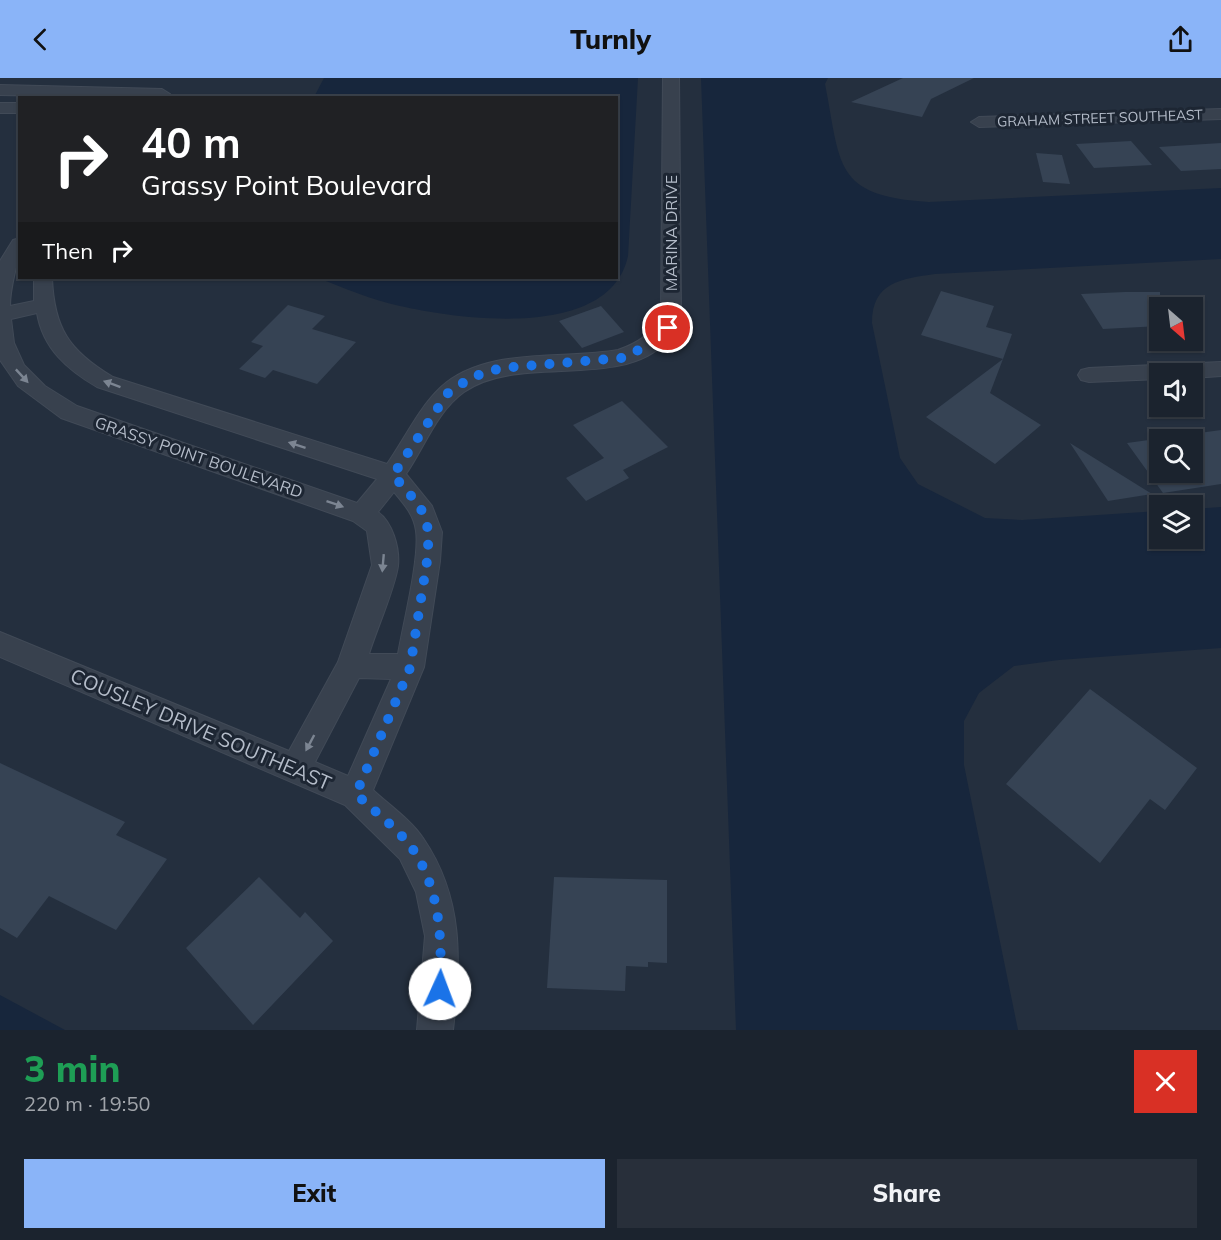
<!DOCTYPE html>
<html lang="en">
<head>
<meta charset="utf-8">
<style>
	body { margin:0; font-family:Mulish,sans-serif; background:#282f3a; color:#f1f3f6; height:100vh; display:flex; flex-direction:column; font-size:22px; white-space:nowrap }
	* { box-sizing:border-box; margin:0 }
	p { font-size:20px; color:#a0a4aa }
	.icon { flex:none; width:33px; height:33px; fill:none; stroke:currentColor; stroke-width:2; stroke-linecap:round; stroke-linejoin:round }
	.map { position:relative; height:952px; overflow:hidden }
	.side { display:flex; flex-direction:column; background:#1b232e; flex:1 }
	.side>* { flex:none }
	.hud { position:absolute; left:18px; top:18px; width:600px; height:183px; border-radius:0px; box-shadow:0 2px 4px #0004,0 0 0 2px #39404a; background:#202124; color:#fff; overflow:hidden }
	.needle { width:39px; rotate:152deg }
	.controls { position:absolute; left:1149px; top:219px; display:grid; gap:12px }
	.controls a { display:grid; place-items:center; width:54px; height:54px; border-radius:0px; background:#1b232e; box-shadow:0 2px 4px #0004,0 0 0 2px #39404a; font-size:30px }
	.pin { position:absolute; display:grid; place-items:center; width:51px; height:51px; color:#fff; margin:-26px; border:3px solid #fff; border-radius:50%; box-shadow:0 2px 6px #0007 }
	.me { position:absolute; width:66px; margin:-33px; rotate:2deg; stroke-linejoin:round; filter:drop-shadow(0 0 4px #0008) }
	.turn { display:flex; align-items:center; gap:21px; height:126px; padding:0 24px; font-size:27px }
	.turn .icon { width:78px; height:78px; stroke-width:2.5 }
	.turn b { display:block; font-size:42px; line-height:51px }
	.then { display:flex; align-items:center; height:57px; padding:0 24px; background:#0003; gap:12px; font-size:22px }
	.round { display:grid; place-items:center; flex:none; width:63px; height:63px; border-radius:0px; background:#282f3a }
	.head { display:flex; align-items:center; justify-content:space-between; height:102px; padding:0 24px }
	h1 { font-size:36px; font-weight:800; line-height:45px; color:#1e9e55 }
	.button { display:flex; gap:12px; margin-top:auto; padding:12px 24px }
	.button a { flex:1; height:69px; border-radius:0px; background:#8ab4f8; color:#111; font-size:24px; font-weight:800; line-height:69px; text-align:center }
	.button a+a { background:#282f3a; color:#f1f3f6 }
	header { display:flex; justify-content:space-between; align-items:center; height:78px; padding:0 24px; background:#8ab4f8; color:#111; font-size:27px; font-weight:800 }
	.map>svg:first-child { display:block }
	.water { fill:#17263c }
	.building { fill:#364354; fill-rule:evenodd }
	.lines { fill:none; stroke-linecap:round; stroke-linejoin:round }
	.minor-casing { stroke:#414a57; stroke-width:2 }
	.minor { fill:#38414e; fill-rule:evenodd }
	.oneway { fill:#7c8592 }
	.route { stroke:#1a73e8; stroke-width:10; stroke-dasharray:0 18 }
	.labels { text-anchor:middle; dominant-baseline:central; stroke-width:6; stroke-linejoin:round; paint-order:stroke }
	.far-street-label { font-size:14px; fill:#b4bcc9; stroke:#1d2633 }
	.street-label { font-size:16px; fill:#b4bcc9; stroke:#1d2633 }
	.near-street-label { font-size:20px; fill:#b4bcc9; stroke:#1d2633 }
</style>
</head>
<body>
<header><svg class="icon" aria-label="back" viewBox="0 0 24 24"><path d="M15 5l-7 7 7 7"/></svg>Turnly<svg class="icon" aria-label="share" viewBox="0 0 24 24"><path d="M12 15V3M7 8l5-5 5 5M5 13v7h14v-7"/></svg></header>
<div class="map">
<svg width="1221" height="952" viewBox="0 0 1221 952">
	<rect width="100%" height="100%" fill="#242f3e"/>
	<g class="water">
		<path d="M324 0H638L628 178C610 262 462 242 400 228 372 222 344 210 318 200H616V20L314 19Z"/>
		<path d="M701 0H828L825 6C841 87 833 118 929 124L1221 110V181L935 196C901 201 872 204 872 245L900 380 918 406 985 440 1022 442 1159 433 1160 460H1192L1193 431 1221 429V570L1059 582 1014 588 979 615 964 643V687L1018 952H736Z"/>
		<polygon points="0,917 65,952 0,952"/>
	</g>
	<g class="building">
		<polygon points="903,0 974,0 931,21 922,39 851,24"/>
		<polygon points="1131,63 1152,87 1094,90 1076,66"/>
		<polygon points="1221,65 1221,91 1181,93 1159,69"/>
		<polygon points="1036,75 1062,77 1070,106 1043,104"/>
		<polygon points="941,213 994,228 986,249 1012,256 1003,281 921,257"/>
		<polygon points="1125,214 1160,214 1160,248 1103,251 1081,216"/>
		<polygon points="288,227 325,238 312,251 356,264 317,306 273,292 265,300 239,291 263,268 251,264"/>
		<polygon points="601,228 624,254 582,270 559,243"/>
		<polygon points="1003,281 990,315 1041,347 995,386 926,339"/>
		<polygon points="622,323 668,369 623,392 629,400 586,423 566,400 604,380 573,347"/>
		<path d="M1221 352V406L1163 415 1127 365ZM1160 362H1192V394H1160Z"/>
		<polygon points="1070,365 1152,416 1108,423"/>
		<polygon points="1090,611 1197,690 1165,732 1150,721 1100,785 1006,706"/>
		<polygon points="0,685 125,744 116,757 167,781 116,852 49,818 17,860 0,850"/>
		<polygon points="259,799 300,840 305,834 333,863 253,947 186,870"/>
		<polygon points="554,799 667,802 667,885 648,884 648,889 626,888 625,913 547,910"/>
	</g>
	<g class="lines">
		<g class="minor-casing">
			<g id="minor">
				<path d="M663 0H679L681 239C677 246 673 256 667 263 621 313 520 275 464 314 437 333 424 370 406 396L432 428 442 454 440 483 424 589 373 712C389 727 411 742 423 760 464 820 461 883 453 952H417L425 858 416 814 400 781 345 727 0 579V554L289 673 338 584 372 487 367 453 353 443 61 340 18 308 0 282V183L13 162 20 160C20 184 10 204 10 228L34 223V200H52C54 250 69 273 113 299L387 386C404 362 418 331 440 310 485 268 562 282 618 272 638 265 650 257 661 239ZM37 235C43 271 68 292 97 309L377 401 357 425 77 328 45 308 24 287 14 265 11 241ZM394 414C404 426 414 437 416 453 420 479 403 547 398 576H369C376 553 395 510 398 488 400 469 392 444 378 434ZM359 600 391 601 348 698 315 684Z"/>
				<polygon points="0,7 162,11 170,16 167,20 0,17"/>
				<rect x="0" y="25" width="20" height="10"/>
				<polygon points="1221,31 1221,41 979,49 971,44 979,39"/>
				<polygon points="1221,284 1221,298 1192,300 1192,296 1160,296 1160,301 1089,304 1081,302 1078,297 1081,292 1089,290"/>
			</g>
		</g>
		<use href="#minor" class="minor"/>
	</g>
	<defs><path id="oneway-solid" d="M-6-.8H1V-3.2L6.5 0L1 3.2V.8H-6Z" transform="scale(1.5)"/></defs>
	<g class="oneway">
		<use href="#oneway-solid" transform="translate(22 298) rotate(47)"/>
		<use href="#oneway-solid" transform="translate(112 306) rotate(-160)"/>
		<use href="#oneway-solid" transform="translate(297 367) rotate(-162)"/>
		<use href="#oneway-solid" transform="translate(335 426) rotate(19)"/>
		<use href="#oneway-solid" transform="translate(383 485) rotate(95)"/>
		<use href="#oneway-solid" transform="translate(310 665) rotate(118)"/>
	</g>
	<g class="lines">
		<path class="route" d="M440 911C442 863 441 812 412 770 397 750 374 733 356 716L410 590 427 483 429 454 420 428 393 397 448 315 472 299 501 290 622 280 647 268 668 250"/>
	</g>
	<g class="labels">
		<g class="far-street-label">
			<text transform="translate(1100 40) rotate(-2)">GRAHAM STREET SOUTHEAST</text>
		</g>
		<g class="street-label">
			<text transform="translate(671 155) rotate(-90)">MARINA DRIVE</text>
			<text transform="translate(199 379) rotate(19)">GRASSY POINT BOULEVARD</text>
		</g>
		<g class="near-street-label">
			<text transform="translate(201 651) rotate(23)">COUSLEY DRIVE SOUTHEAST</text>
		</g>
	</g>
</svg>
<div class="controls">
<a><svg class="needle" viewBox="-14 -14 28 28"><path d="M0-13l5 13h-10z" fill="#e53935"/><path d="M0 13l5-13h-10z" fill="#a0a4aa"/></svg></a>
<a><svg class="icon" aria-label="sound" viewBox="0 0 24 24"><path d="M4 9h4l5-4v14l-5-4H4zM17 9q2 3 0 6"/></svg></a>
<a><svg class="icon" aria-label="search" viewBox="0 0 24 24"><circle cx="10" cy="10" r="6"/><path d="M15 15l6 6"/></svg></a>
<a><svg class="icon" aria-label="layers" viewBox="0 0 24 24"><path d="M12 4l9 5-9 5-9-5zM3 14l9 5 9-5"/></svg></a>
</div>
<div class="pin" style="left:668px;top:250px;background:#d93025"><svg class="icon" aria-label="arrive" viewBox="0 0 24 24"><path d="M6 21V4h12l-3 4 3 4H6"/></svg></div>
<svg class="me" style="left:440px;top:911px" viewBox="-20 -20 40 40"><circle r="19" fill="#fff"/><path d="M0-13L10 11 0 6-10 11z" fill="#1a73e8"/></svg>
<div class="hud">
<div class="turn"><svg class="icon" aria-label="right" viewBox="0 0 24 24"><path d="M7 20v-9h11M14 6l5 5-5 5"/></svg><div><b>40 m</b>Grassy Point Boulevard</div></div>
<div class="then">Then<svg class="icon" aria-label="right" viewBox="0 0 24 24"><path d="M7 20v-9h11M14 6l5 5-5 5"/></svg></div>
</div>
</div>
<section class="side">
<div class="head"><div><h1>3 min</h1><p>220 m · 19:50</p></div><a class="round" style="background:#d93025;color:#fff"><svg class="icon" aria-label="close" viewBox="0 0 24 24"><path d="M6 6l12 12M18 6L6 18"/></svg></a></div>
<div class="button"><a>Exit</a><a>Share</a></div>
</section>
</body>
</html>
